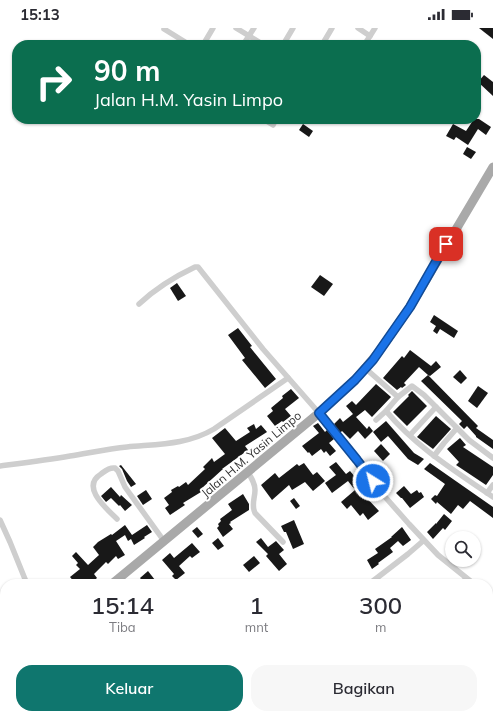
<!DOCTYPE html>
<html lang="id">
<head>
<meta charset="utf-8">
<style>
	body { margin:0; font-family:Mulish,sans-serif; background:#f7f7f7; color:#2b2b33; height:100vh; display:flex; flex-direction:column; font-size:15px; white-space:nowrap }
	* { box-sizing:border-box; margin:0 }
	p { font-size:13px; color:#7c7c81 }
	.icon { flex:none; width:22px; height:22px; fill:none; stroke:currentColor; stroke-width:2; stroke-linecap:round; stroke-linejoin:round }
	.map { position:relative; flex:1; overflow:hidden }
	.side { position:absolute; left:0px; top:551px; width:493px; height:140px; display:flex; flex-direction:column; background:#fff; border-radius:16px 16px 0 0; box-shadow:0 1px 3px #0004 }
	.side>* { flex:none }
	.banner { position:absolute; left:12px; top:12px; width:469px; height:84px; border-radius:16px; box-shadow:0 1px 3px #0004; background:#0b6e4f; color:#fff; overflow:hidden }
	.controls { position:absolute; left:445px; top:503px; display:grid; gap:8px }
	.controls a { display:grid; place-items:center; width:36px; height:36px; border-radius:50%; background:#fff; box-shadow:0 1px 3px #0004; font-size:20px }
	.pin { position:absolute; display:grid; place-items:center; width:34px; height:34px; color:#fff; margin:-17px; border-radius:8px; box-shadow:0 2px 6px #0006 }
	.me { position:absolute; width:44px; margin:-22px; rotate:324deg; stroke-linejoin:round; filter:drop-shadow(0 0 3px #0008) }
	.turn { display:flex; align-items:center; gap:14px; height:84px; padding:0 16px; font-size:18px }
	.turn .icon { width:52px; height:52px; stroke-width:2.5 }
	.turn b { display:block; font-size:28px; line-height:34px }
	.eta { display:flex; justify-content:space-evenly; align-items:center; height:68px; text-align:center }
	.eta b { font-size:24px; font-weight:600; line-height:28px }
	.button { display:flex; gap:8px; margin-top:auto; padding:8px 16px }
	.button a { flex:1; height:46px; border-radius:16px; background:#0f766e; color:#fff; font-size:16px; font-weight:600; line-height:46px; text-align:center }
	.button a+a { background:#f7f7f7; color:#2b2b33 }
	.status { display:flex; justify-content:space-between; align-items:center; height:28px; padding:0 20px; background:#fff; direction:ltr }
	.status svg { height:11px; fill:currentColor }
	.map>svg:first-child { display:block }
	.building { fill:#181818 }
	.lines { fill:none; stroke-linecap:round; stroke-linejoin:round }
	.street { stroke:#cecece; stroke-width:5.5 }
	.primary { stroke:#a9a9a9; stroke-width:9 }
	.route-casing { stroke:#114b97; stroke-width:10 }
	.route { stroke:#1a73e8; stroke-width:7 }
	.labels { text-anchor:middle; dominant-baseline:central; stroke-width:4; stroke-linejoin:round; paint-order:stroke }
	.street-label { font-size:12px; fill:#313131; stroke:#fff }
</style>
</head>
<body>
<div class="status"><b>15:13</b><svg viewBox="0 0 49 12"><path d="M0 12V9h3v3zM5 12V6h3v6zM10 12V3h3v9zM15 12V0h3v12zM26 1h20v11H26zM47 4h2v5h-2z"/></svg></div>
<div class="map">
<svg width="493" height="691" viewBox="0 0 493 691">
	<rect width="100%" height="100%" fill="#fff"/>
	<g class="building">
		<polygon points="479,0 493,0 493,11"/>
		<polygon points="484,47 493,54 493,68 478,54"/>
		<polygon points="474,91 479,91 491,99 486,107 478,101 468,117 456,109 454,112 446,108 453,96 466,103"/>
		<polygon points="303,96 313,103 309,109 299,102"/>
		<polygon points="467,119 476,124 471,131 463,126"/>
		<polygon points="320,247 333,256 324,268 311,259"/>
		<polygon points="177,255 186,268 178,273 170,260"/>
		<polygon points="434,287 458,303 454,310 440,301 437,306 433,303 436,298 430,294"/>
		<polygon points="238,300 252,318 250,319 276,351 265,360 242,332 245,330 228,307"/>
		<polygon points="410,322 431,338 436,333 441,339 430,348 428,347 478,398 476,400 493,412 493,421 476,409 476,408 467,398 464,401 459,396 462,393 421,353 428,347 419,339 404,355 406,357 402,360 401,359 397,362 383,350 402,328 404,330"/>
		<polygon points="460,342 467,350 461,356 453,349"/>
		<polygon points="376,356 391,369 372,389 365,382 356,389 367,401 369,398 373,403 365,411 358,403 350,411 342,403 340,405 334,396 340,390 343,394 353,386 346,378 352,373 356,377"/>
		<polygon points="478,358 488,365 477,380 468,373"/>
		<polygon points="291,361 299,370 285,381 291,388 283,394 282,393 275,398 267,388 273,383 271,380 283,370 282,368"/>
		<polygon points="412,363 427,378 407,398 393,384 409,368 408,367"/>
		<polygon points="436,388 451,401 433,421 417,409"/>
		<polygon points="386,393 414,425 424,431 418,437 408,431 388,408 381,414 373,404"/>
		<polygon points="318,395 325,404 327,402 334,411 329,415 336,423 330,428 326,423 324,425 321,421 312,428 309,424 308,425 302,418 319,405 313,398"/>
		<polygon points="254,396 256,401 261,397 267,404 245,418 248,422 222,441 223,441 202,460 204,461 201,464 183,475 185,477 170,487 165,480 169,477 164,470 172,464 171,462 178,458 179,459 186,454 188,457 205,441 203,439 212,430 214,434 225,426 212,410 225,400 236,413 250,404 247,400"/>
		<polygon points="460,410 466,417 463,419 493,439 493,447 486,457 456,437 459,434 447,421"/>
		<polygon points="381,416 390,426 383,433 374,423"/>
		<polygon points="336,434 346,446 350,443 362,457 359,459 366,467 365,468 379,483 368,492 363,485 360,488 351,477 347,481 341,474 355,462 348,453 332,465 325,455 336,447 329,439"/>
		<polygon points="304,435 313,447 317,444 325,453 313,463 305,454 292,462 289,457 272,472 261,457 275,445 279,450 297,436 299,438"/>
		<polygon points="430,435 493,479 493,490 470,473 463,481 458,477 451,486 437,474 436,476 431,471 435,467 437,468 445,456 424,441"/>
		<polygon points="121,437 136,456 131,459 127,453 122,441 119,438"/>
		<polygon points="404,458 411,466 417,462 419,465 421,464 424,469 410,480 402,470 401,470 396,465"/>
		<polygon points="111,459 120,469 121,467 132,477 125,483 120,477 119,478 111,470 106,474 101,468"/>
		<polygon points="146,462 152,471 143,477 137,468"/>
		<polygon points="243,466 249,476 249,482 230,494 231,495 229,496 233,501 223,509 217,500 219,498 218,496 221,493 220,491 232,482 228,476"/>
		<polygon points="294,470 300,478 296,481 290,473"/>
		<polygon points="444,486 452,493 445,502 443,500 433,511 427,504 436,495 436,496"/>
		<polygon points="294,492 304,516 293,521 286,504 284,504 281,498"/>
		<polygon points="125,497 132,507 147,497 152,504 144,509 145,510 134,517 131,511 128,513 125,507 116,513 125,527 118,531 116,528 108,536 106,534 94,546 97,550 90,556 76,556 70,549 80,541 76,537 78,535 72,528 76,524 88,537 99,527 93,519 98,514 111,506 112,507"/>
		<polygon points="197,499 203,506 198,510 192,503"/>
		<polygon points="402,499 411,512 403,518 398,513 390,520 393,524 378,535 379,536 372,541 367,532 378,525 375,521 392,509 391,509"/>
		<polygon points="218,510 224,518 218,522 212,515"/>
		<polygon points="261,510 268,519 276,513 284,522 279,526 287,536 279,543 266,528 268,526 256,514"/>
		<polygon points="192,515 200,524 192,530 190,528 179,538 185,545 176,552 172,548 174,546 162,532 170,525 174,530"/>
		<polygon points="254,528 260,535 249,544 243,537"/>
		<polygon points="148,543 155,552 151,556 145,556 140,550"/>
	</g>
	<g class="lines">
		<g class="street">
			<polyline points="236,0 264,17"/>
			<polyline points="358,0 370,8 375,0"/>
			<polyline points="164,1 190,17"/>
			<polyline points="203,17 213,0"/>
			<polyline points="243,17 254,0"/>
			<polyline points="283,17 293,0"/>
			<polyline points="322,17 332,0"/>
			<polyline points="364,17 370,8"/>
			<polyline points="263,91 273,97 276,91"/>
			<path d="M139 276C154 262 176 248 195 239H198L263 321 319 385 357 432 379 462 409 496 438 527 474 556"/>
			<path d="M365 340 398 369 386 383C416 419 455 443 493 469"/>
			<polyline points="398,369 412,358 424,367 469,412 493,430"/>
			<polyline points="376,392 386,383"/>
			<polyline points="410,407 436,379"/>
			<polyline points="434,428 444,415 457,400"/>
			<path d="M0 438C23 435 47 432 70 428 89 425 108 421 127 419 157 416 187 417 214 401L288 350"/>
			<path d="M247 443C251 449 255 455 255 462 255 470 251 477 255 485L283 514"/>
			<polyline points="487,465 493,457"/>
			<path d="M117 491C107 481 80 459 101 446 105 443 109 439 115 440L118 443 125 459 164 513"/>
			<polyline points="0,492 10,514 27,556"/>
			<polyline points="369,556 408,526 423,513"/>
			<polyline points="462,556 466,550"/>
			<polyline points="488,568 493,572"/>
		</g>
		<g class="primary">
			<polyline points="112,556 319,385 355,352 378,325 410,279 493,139"/>
			<polyline points="0,641 5,638"/>
		</g>
	</g>
	<g class="lines">
		<g class="route-casing">
			<polyline id="route" points="373,453 357,432 319,385 355,352 373,332 410,279 446,216"/>
		</g>
		<use href="#route" class="route"/>
	</g>
	<g class="labels">
		<g class="street-label">
			<text transform="translate(251 426) rotate(-40)">Jalan H.M. Yasin Limpo</text>
		</g>
	</g>
</svg>
<div class="controls">
<a><svg class="icon" aria-label="search" viewBox="0 0 24 24"><circle cx="10" cy="10" r="6"/><path d="M15 15l6 6"/></svg></a>
</div>
<div class="pin" style="left:446px;top:216px;background:#d93025"><svg class="icon" aria-label="arrive" viewBox="0 0 24 24"><path d="M6 21V4h12l-3 4 3 4H6"/></svg></div>
<svg class="me" style="left:373px;top:453px" viewBox="-20 -20 40 40"><circle r="17" fill="#1a73e8" stroke="#fff" stroke-width="3"/><path d="M0-11L8 9 0 5-8 9z" fill="#fff"/></svg>
<div class="banner">
<div class="turn"><svg class="icon" aria-label="right" viewBox="0 0 24 24"><path d="M7 20v-9h11M14 6l5 5-5 5"/></svg><div><b>90 m</b>Jalan H.M. Yasin Limpo</div></div>
</div>
<section class="side">
<div class="eta">
<div><b>15:14</b><p>Tiba</p></div>
<div><b>1</b><p>mnt</p></div>
<div><b>300</b><p>m</p></div>
</div>
<div class="button"><a>Keluar</a><a>Bagikan</a></div>
</section>
</div>
</body>
</html>
